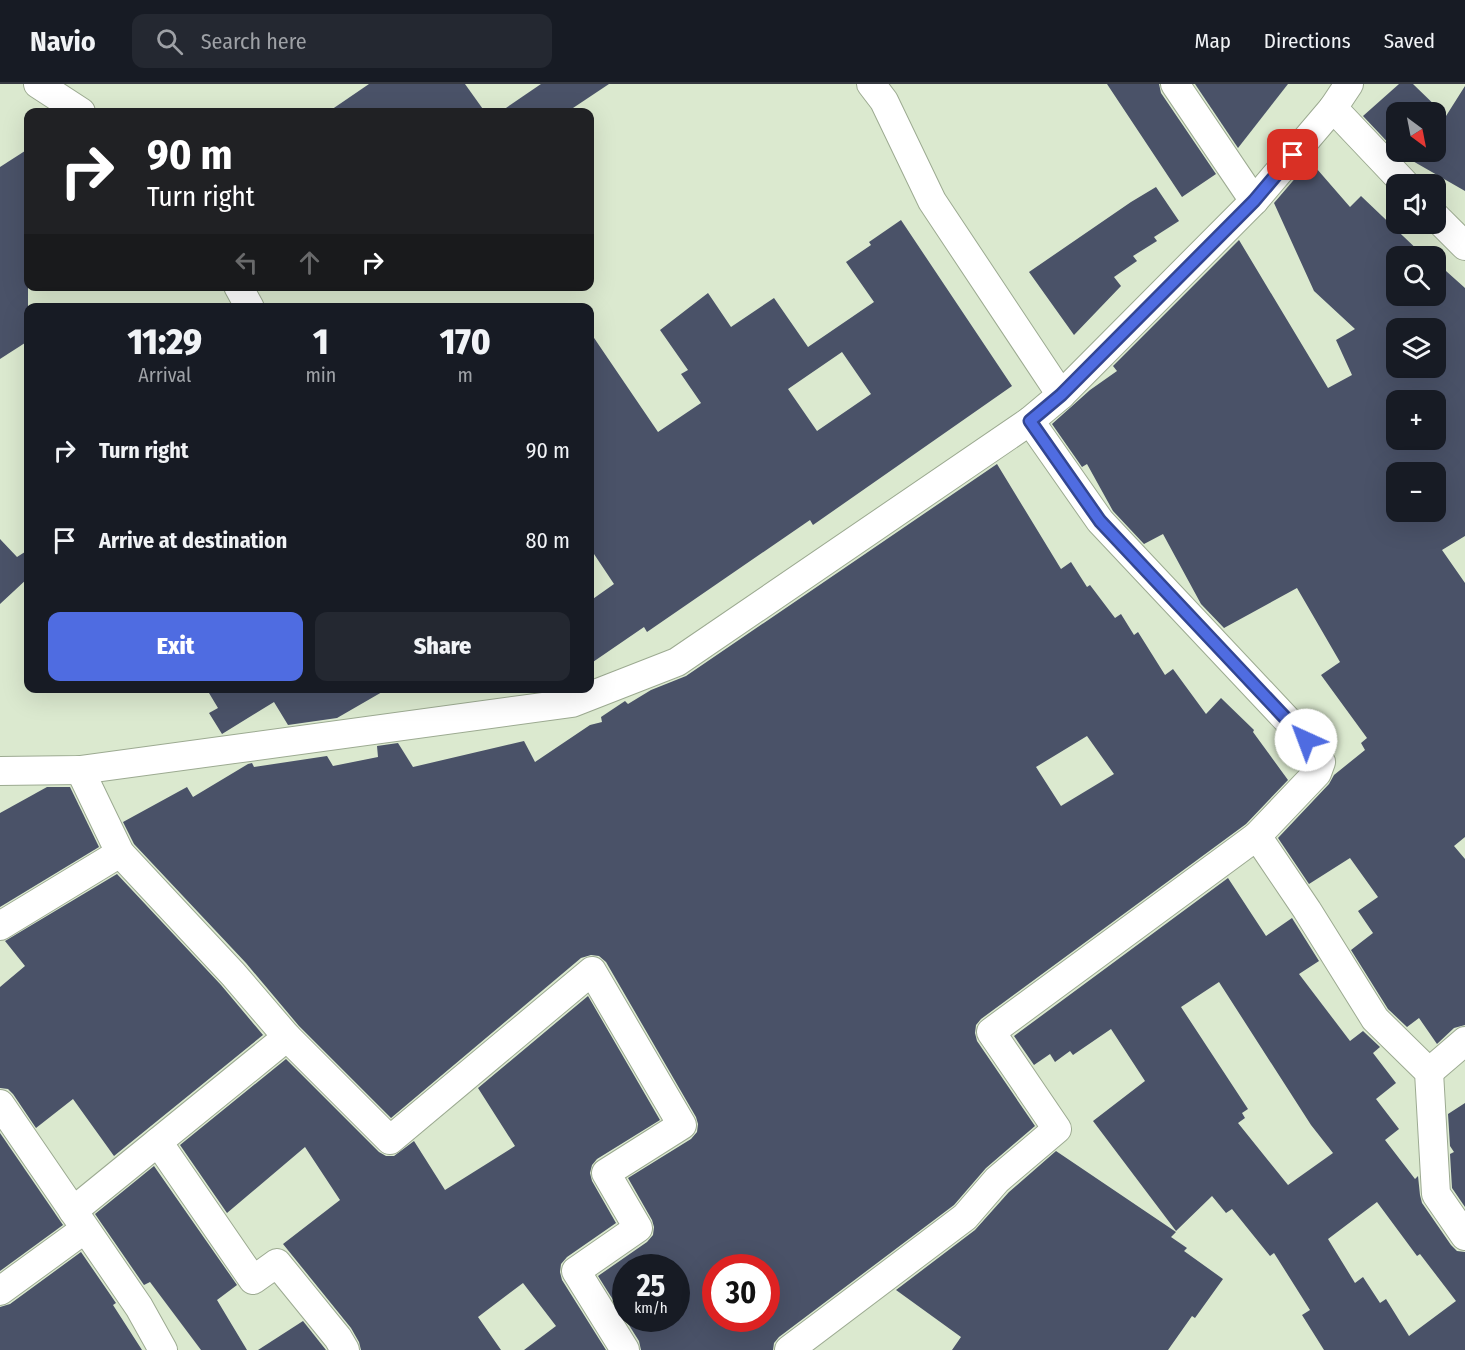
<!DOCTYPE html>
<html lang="en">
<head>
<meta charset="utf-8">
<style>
	body { margin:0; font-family:"Fira Sans Condensed",sans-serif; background:#242831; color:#f1f3f6; height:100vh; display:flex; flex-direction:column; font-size:22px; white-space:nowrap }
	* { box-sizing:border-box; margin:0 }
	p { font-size:20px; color:#9ea1a6 }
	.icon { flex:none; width:33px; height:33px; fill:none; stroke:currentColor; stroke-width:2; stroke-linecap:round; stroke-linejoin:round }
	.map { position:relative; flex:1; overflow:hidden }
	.panel { position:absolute; left:24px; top:219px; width:570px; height:390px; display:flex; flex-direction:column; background:#171b24; border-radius:12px; box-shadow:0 6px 24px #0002 }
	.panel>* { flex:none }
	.banner { position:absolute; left:24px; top:24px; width:570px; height:183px; border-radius:12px; box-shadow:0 6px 24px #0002; background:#202124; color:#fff; overflow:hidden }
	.needle { width:39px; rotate:148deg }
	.fabs { position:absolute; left:1386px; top:18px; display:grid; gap:12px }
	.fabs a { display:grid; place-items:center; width:60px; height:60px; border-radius:12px; background:#171b24; box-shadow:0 6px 24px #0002; font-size:30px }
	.speed { position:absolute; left:612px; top:1170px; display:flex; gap:12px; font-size:30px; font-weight:700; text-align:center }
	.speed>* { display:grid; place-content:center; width:78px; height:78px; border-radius:50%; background:#171b24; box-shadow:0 6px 24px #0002; line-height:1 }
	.speed small { font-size:15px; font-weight:400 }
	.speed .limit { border:9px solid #d22; background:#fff; color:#111 }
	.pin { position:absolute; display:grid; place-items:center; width:51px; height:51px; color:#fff; margin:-26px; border-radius:12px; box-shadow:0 3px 9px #0006 }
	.me { position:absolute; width:66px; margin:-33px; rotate:317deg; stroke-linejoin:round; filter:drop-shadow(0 0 4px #0008) }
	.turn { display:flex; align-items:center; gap:21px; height:126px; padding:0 24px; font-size:27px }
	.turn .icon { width:78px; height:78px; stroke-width:2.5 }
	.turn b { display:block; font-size:42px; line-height:51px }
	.lanes { display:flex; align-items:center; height:57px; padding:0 24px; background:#0003; justify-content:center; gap:30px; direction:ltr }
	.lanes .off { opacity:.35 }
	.eta { display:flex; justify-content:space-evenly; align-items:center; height:102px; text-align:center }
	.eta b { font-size:36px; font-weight:800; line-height:42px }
	.cta { display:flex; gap:12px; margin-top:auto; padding:12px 24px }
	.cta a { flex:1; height:69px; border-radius:12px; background:#4f6ce1; color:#fff; font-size:24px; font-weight:800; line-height:69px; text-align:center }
	.cta a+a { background:#242831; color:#f1f3f6 }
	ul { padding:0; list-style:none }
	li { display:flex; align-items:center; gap:18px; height:90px; padding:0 24px }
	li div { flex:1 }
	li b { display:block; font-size:22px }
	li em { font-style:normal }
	header { display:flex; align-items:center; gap:36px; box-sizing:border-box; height:84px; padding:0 30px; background:#171b24; border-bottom:2px solid #363941 }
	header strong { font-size:28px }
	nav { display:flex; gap:33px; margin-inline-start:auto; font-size:21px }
	.search { width:420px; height:54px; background:#242831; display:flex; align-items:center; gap:15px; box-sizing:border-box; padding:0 21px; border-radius:12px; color:#9ea1a6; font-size:22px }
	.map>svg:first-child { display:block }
	.building { fill:#4a5268; fill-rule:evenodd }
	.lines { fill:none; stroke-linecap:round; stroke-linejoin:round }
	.minor-casing { stroke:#9caa91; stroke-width:30 }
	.minor { stroke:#fff; stroke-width:28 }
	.route-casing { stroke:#334692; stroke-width:15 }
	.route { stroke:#4f6ce1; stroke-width:10 }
</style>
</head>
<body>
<header>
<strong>Navio</strong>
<div class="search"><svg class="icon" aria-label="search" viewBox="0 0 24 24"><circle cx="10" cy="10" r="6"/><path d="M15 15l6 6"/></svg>Search here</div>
<nav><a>Map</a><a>Directions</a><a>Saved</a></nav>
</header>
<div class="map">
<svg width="1465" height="1266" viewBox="0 0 1465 1266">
	<rect width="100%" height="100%" fill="#dbe9cf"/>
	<g class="building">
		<polygon points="369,0 465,0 485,28 328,28"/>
		<polygon points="541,0 609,0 567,28 500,28"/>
		<polygon points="1107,0 1159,0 1161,9 1216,90 1182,113"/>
		<polygon points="1195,0 1288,0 1238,64"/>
		<polygon points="1399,0 1413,0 1446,32 1465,2 1465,107 1397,68 1436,68 1436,28 1396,28 1396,67 1363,32"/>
		<polygon points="28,65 28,257 0,275 0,83"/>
		<path d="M1310 77 1350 123 1361 112 1424 172H1396V212H1436V184L1443 190 1446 187 1465 204V452L1442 466 1465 499V753L1454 762 1465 775V941L1454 944 1437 960 1419 934 1407 943 1388 925 1351 866 1373 849 1358 827 1378 813 1350 774 1309 800 1278 754 1329 700 1334 691 1365 666 1361 659 1367 654 1321 591 1340 578 1297 504 1224 544 1201 520 1163 450 1144 460 1113 427 1087 380 1082 383 1052 340 1090 306 1117 287 1113 282 1239 156 1328 304 1352 291 1336 256 1355 245 1314 207 1274 119ZM1396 244H1436V284H1396ZM1396 316H1436V356H1396ZM1396 388H1436V428H1396Z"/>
		<polygon points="1156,103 1179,137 1154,153 1157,157 1133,172 1137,177 1114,193 1121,202 1074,251 1029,188 1131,118"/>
		<path d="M901 136 1012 302 813 441 810 436 647 548 644 543 590 580V517L614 500 590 464V248L658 348 701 319 681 290 688 286 660 246 708 209 731 243 774 214 808 263 874 218 846 178 871 161 869 158ZM842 268 871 310 817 347 788 305Z"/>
		<path d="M997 380 1061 485 1071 478 1087 503 1090 501 1115 534 1121 530 1134 551 1138 548 1165 591 1173 585 1206 630 1221 614 1254 646 1253 648 1288 696 1246 740 981 935 976 941 975 949 977 957 1035 1042 986 1084 954 1121 779 1253 774 1259 773 1266H641L639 1257 598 1192 647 1158 653 1151 654 1143 652 1136 628 1094 691 1055 697 1048 698 1040 696 1033 606 878 599 872 591 871 581 874 391 1034 299 942 246 879 134 760 123 738 187 703 193 713 248 680 252 679 254 683 327 672 333 682 378 673 377 662 398 659 413 683 524 657 535 678 590 641 602 638 601 633 625 617 628 620 651 606 686 592ZM1087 652 1114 690 1061 722 1036 683ZM626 1184H676V1234H626ZM716 1184H766V1234H716Z"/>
		<polygon points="0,455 17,473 28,466 28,494 0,520"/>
		<polygon points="206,604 389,604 337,634 288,641 274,618 222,650 209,629 218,624"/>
		<polygon points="47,703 70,703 99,763 0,823 0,729"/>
		<polygon points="117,790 221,901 263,951 114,1072 73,1015 36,1044 13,1010 8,1005 0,1004 0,903 25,882 5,857"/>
		<path d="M1228 794 1266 852 1292 834 1319 877 1299 890 1350 957 1363 947 1380 963 1373 969 1396 999 1376 1015 1399 1045 1385 1056 1415 1095 1418 1092 1420 1111 1422 1119 1451 1161 1457 1167 1465 1168V1266H1324L1302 1231 1310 1226 1274 1169 1270 1172 1232 1125 1226 1129 1212 1112 1176 1147 1093 1037 1145 997 1111 945 1073 971 1070 967 1055 978 1050 970 1034 981 1014 952ZM1219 898 1311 1041 1333 1069 1288 1101 1238 1039 1245 1034 1242 1029 1248 1025 1181 923ZM1377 1118 1417 1172 1420 1170 1456 1217 1409 1252 1386 1215 1380 1219 1363 1193 1355 1199 1328 1155Z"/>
		<polygon points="588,912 660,1036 597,1075 592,1081 590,1089 592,1097 616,1139 567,1173 561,1180 560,1188 562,1196 606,1266 524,1266 556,1242 523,1199 478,1233 501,1266 361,1266 359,1258 351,1244 283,1160 340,1116 305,1063 227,1129 180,1061 286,975 379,1068 386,1072 394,1072 414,1057 445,1106 515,1062 478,1004"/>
		<polygon points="1465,1019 1465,1123 1452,1104 1450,1070 1454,1068 1450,1062 1448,1030"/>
		<polygon points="0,1049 63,1141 0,1187"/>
		<polygon points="1056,1067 1176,1148 1171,1153 1187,1164 1184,1167 1223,1195 1195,1234 1192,1232 1168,1266 952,1266 961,1253 896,1206 975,1146 1009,1108"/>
		<polygon points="154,1082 237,1201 217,1216 247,1266 201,1266 150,1198 144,1201 95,1130"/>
		<polygon points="81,1168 116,1219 113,1221 142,1266 0,1266 0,1223 10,1220"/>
		<polygon points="303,1237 326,1266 258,1266"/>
	</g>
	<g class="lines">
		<g class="minor-casing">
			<g id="minor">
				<polyline points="38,0 81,28"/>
				<polyline points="871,0 884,17 932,117 1061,311"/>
				<polyline points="1175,0 1254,117"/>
				<polyline points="1333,24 1405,100"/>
				<polyline points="1436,133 1465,162"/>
				<polyline points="238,202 250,224"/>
				<polyline points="1030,337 1100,437 1306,656 1321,678 1317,689 1257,752"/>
				<polyline points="80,686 120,769 233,890 287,953 390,1056 592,887 682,1041 606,1089 638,1144 576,1187 625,1266"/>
				<polyline points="0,687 80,686 572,619 677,578 1030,337 1061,311 1254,117 1333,24 1349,0"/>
				<polyline points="0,842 120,769"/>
				<polyline points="1429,988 1465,957"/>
				<polyline points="0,1020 139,1223 163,1266"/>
				<polyline points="158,1058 253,1196 277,1179 338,1254 345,1266"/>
				<polyline points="73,1127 287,953"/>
				<polyline points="0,1207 85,1145"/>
				<polyline points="789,1266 965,1133 997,1096 1057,1045 991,948 1257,752 1307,826 1375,935 1429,988 1436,1110 1465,1152"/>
			</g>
		</g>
		<use href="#minor" class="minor"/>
	</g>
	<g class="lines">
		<g class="route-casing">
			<polyline id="route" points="1293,71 1254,117 1061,311 1030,337 1100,437 1306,656"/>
		</g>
		<use href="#route" class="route"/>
	</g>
</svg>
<div class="fabs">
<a><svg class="needle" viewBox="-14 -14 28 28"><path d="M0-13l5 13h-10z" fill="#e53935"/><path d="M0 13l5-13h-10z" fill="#9ea1a6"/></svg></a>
<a><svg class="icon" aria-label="sound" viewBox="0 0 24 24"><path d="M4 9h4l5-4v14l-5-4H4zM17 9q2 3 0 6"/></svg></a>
<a><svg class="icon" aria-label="search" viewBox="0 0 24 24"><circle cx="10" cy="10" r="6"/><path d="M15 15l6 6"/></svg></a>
<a><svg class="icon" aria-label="layers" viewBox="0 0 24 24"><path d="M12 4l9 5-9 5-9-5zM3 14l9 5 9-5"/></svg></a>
<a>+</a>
<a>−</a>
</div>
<div class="speed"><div>25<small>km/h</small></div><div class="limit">30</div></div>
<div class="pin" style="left:1293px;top:71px;background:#d93025"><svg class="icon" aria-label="arrive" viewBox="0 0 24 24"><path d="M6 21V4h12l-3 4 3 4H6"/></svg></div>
<svg class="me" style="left:1306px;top:656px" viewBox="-20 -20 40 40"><circle r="19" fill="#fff"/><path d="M0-13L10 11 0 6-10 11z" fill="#4f6ce1"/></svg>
<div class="banner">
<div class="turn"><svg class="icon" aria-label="right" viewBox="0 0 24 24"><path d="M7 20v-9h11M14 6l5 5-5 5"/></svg><div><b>90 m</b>Turn right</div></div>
<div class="lanes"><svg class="icon off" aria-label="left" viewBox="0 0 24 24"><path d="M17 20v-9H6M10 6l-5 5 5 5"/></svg><svg class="icon off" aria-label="ahead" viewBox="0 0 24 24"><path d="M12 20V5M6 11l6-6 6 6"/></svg><svg class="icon" aria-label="right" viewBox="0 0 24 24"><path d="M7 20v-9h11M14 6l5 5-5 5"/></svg></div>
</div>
<section class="panel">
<div class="eta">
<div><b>11:29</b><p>Arrival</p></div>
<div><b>1</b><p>min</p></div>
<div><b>170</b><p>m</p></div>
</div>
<ul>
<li><svg class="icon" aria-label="right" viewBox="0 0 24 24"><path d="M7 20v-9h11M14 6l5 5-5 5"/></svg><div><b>Turn right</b></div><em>90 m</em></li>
<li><svg class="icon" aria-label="arrive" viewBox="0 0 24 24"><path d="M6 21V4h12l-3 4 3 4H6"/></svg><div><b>Arrive at destination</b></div><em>80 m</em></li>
</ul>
<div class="cta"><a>Exit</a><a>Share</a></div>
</section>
</div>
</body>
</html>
